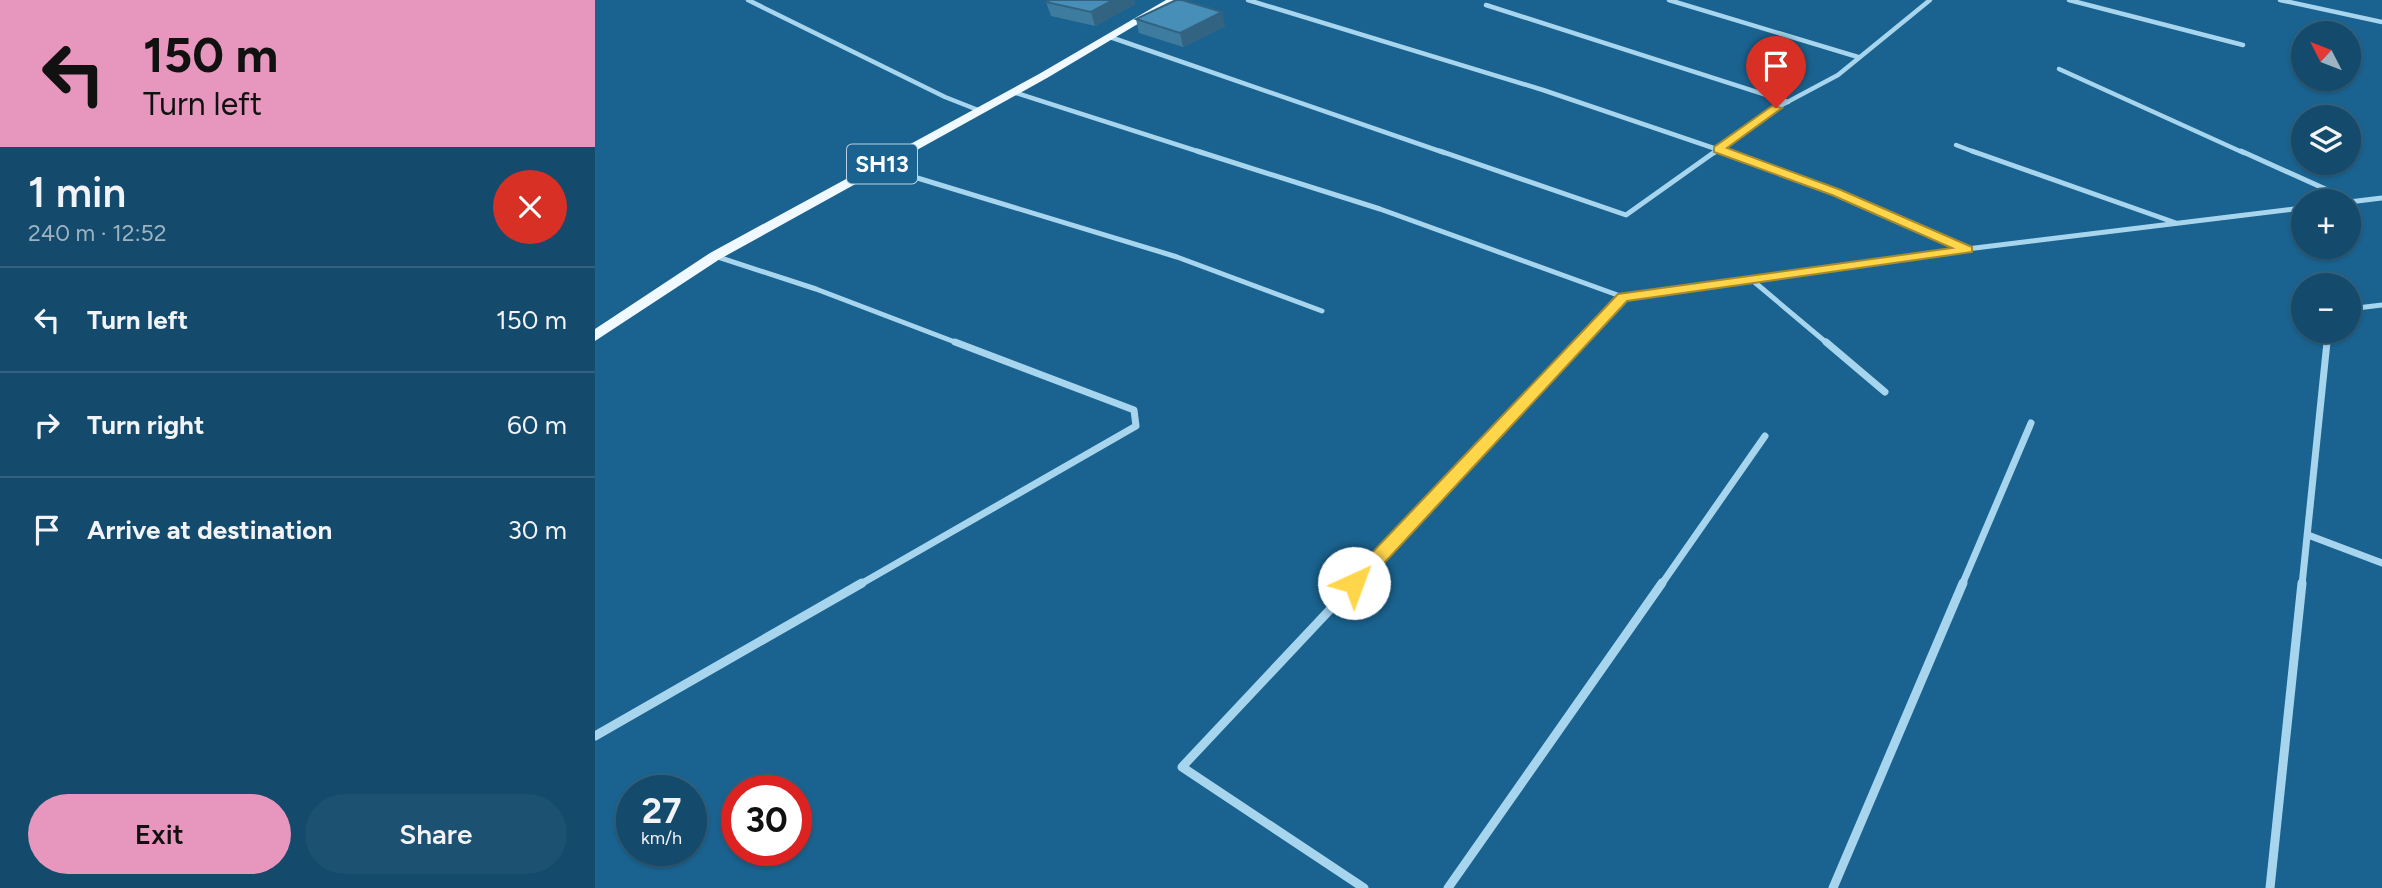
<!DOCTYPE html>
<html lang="en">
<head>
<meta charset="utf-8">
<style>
	body { margin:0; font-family:Figtree,sans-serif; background:#1d5172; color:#f1f3f6; height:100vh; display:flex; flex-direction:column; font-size:26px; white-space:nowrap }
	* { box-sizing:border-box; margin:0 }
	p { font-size:23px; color:#9db3c2 }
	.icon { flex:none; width:38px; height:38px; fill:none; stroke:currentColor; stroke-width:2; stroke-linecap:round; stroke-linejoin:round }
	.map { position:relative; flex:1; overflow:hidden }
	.panel { display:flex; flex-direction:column; background:#144a6c; width:595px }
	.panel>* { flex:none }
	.guide { background:#e797bd; color:#111; overflow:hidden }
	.needle { width:46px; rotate:312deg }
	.fabs { position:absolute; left:1696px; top:21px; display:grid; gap:14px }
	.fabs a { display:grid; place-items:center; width:70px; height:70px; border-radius:50%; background:#144a6c; box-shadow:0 2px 5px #0004,0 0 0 2px #33627f; font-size:35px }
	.speed { position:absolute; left:21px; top:775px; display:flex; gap:14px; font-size:35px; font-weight:700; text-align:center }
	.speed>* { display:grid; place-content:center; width:91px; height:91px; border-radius:50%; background:#144a6c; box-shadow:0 2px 5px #0004,0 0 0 2px #33627f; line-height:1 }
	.speed small { font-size:18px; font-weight:400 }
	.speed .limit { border:10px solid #d22; background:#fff; color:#111 }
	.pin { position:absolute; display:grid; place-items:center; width:60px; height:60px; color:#fff; margin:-72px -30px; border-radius:50% 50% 50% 0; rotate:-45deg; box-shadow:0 0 7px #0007 }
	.pin .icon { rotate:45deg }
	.me { position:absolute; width:77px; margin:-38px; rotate:43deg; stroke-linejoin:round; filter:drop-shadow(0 0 5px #0008) }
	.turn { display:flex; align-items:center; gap:24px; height:147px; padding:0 28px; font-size:32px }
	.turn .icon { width:91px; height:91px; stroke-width:2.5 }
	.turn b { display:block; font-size:49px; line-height:60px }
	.round { display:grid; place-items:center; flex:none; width:74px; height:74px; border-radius:37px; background:#1d5172 }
	.summary { display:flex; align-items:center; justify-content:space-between; height:119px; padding:0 28px }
	h1 { font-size:42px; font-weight:600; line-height:52px }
	.cta { display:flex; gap:14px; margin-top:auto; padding:14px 28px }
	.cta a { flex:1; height:80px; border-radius:42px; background:#e797bd; color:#111; font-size:28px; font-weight:600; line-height:80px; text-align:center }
	.cta a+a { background:#1d5172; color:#f1f3f6 }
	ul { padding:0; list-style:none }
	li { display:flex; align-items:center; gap:21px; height:105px; padding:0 28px; border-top:2px solid #33627f }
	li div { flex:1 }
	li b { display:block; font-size:26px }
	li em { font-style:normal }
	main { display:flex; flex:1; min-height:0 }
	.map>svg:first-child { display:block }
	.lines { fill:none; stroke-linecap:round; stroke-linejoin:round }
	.street-far3 { stroke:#a8d5ee; stroke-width:4.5 }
	.street-far2 { stroke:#a8d5ee; stroke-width:5 }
	.street-far1 { stroke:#a8d5ee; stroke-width:7 }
	.street { stroke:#a8d5ee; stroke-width:9 }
	.primary { fill:#f0f9ff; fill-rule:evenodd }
	.wall { fill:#3d7b9f }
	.shaded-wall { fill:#326482 }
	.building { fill:#478fb9; stroke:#326482; stroke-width:2 }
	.route { fill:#ffd54a; stroke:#a68a30; stroke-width:2 }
	.labels { text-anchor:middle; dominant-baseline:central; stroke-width:7; stroke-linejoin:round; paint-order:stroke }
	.shield { fill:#1a6390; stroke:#bad0de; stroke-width:2 }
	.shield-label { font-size:23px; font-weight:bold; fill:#fff }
</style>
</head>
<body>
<main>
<section class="panel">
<div class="guide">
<div class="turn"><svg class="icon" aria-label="left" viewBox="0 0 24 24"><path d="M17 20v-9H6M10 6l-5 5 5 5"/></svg><div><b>150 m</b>Turn left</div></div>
</div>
<div class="summary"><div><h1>1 min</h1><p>240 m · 12:52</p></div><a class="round" style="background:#d93025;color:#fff"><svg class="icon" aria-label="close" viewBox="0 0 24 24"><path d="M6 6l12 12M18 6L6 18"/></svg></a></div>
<ul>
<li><svg class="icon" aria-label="left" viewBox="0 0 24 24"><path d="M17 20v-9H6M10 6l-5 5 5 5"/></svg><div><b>Turn left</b></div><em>150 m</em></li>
<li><svg class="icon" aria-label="right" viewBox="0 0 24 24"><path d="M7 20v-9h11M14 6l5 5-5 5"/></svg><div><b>Turn right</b></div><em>60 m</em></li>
<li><svg class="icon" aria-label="arrive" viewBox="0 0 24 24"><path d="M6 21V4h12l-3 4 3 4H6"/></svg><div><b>Arrive at destination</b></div><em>30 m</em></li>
</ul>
<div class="cta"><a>Exit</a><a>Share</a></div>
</section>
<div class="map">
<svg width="1787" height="888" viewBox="0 0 1787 888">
	<rect width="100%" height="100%" fill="#1a6390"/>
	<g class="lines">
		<g class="street-far3">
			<polyline points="153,0 350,97 383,110"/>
			<polyline points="653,0 948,90 1133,153"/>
			<polyline points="1074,0 1263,57"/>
			<polyline points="1474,0 1648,45"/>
			<polyline points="1685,0 1787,22"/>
			<polyline points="891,5 1193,102"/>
			<polyline points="515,37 850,153"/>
			<polyline points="1464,69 1649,153"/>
			<polyline points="418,92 608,153"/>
			<polyline points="1361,145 1382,153"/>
			<polyline points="1119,153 1181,108 1243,75 1335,0"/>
		</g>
		<g class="street-far2">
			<polyline points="602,151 785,209 1028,297 1372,249 1708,208"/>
			<polyline points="845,151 1031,215 1121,151"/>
			<polyline points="1128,151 1256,199 1371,249"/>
			<polyline points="1377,151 1581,223"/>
			<polyline points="1646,151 1757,201"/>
			<polyline points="283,166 582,257 727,311"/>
			<polyline points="1754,202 1787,198"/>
			<polyline points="120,256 221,289 365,344"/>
			<polyline points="1157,280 1233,344"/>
			<polyline points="1754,309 1787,305"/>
			<polyline points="984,344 1028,297"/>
			<polyline points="1732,344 1737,331"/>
		</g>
		<g class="street-far1">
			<polyline points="1231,342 1290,392"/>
			<polyline points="1713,535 1787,563"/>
			<polyline points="264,585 541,426 539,410 360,342"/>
			<polyline points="758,585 986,342"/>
			<polyline points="1066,585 1170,436"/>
			<polyline points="1367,585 1436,423"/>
			<polyline points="1707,585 1732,342"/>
		</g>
		<g class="street">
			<polyline points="760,583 587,767 769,888"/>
			<polyline points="0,736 267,583"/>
			<polyline points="853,888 1067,583"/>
			<polyline points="1238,888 1368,583"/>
			<polyline points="1675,888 1707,583"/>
		</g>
		<polygon class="primary" points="571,0 583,0 452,78 125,259 0,341 0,329 115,253 444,74"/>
	</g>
	<g class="wall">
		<polygon points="455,0 539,0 540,4 500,26 456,16 451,2"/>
		<polygon points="541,19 630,26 588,47 544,33"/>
	</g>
	<g class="shaded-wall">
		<polygon points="518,0 539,0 540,4 500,26 496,12"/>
		<polygon points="627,12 630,26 588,47 585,33"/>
	</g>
	<g class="building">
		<polygon points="455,0 518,0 496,12 451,2"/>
		<polygon points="581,0 587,0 627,12 585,33 541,19"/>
	</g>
	<polygon class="route" points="1177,106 1187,108 1132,148 1246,190 1377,247 1377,252 1032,301 766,588 753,588 750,583 753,578 1023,294 1357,248 1237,195 1119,152 1119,147"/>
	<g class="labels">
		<rect class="shield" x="252" y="144.5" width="70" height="39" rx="5"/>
		<g class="shield-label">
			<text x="287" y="164">SH13</text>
		</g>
	</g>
</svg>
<div class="fabs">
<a><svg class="needle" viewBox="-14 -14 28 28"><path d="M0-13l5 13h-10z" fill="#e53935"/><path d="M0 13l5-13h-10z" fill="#9db3c2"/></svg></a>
<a><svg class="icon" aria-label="layers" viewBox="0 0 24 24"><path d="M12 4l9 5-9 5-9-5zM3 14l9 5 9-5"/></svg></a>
<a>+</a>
<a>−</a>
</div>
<div class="speed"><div>27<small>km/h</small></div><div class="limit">30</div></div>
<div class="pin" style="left:1181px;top:108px;background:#d93025"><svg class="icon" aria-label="arrive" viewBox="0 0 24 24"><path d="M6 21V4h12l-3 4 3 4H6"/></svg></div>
<svg class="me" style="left:759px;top:583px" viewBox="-20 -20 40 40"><circle r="19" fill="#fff"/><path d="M0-13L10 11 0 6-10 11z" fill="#ffd54a"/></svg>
</div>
</main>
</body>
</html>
